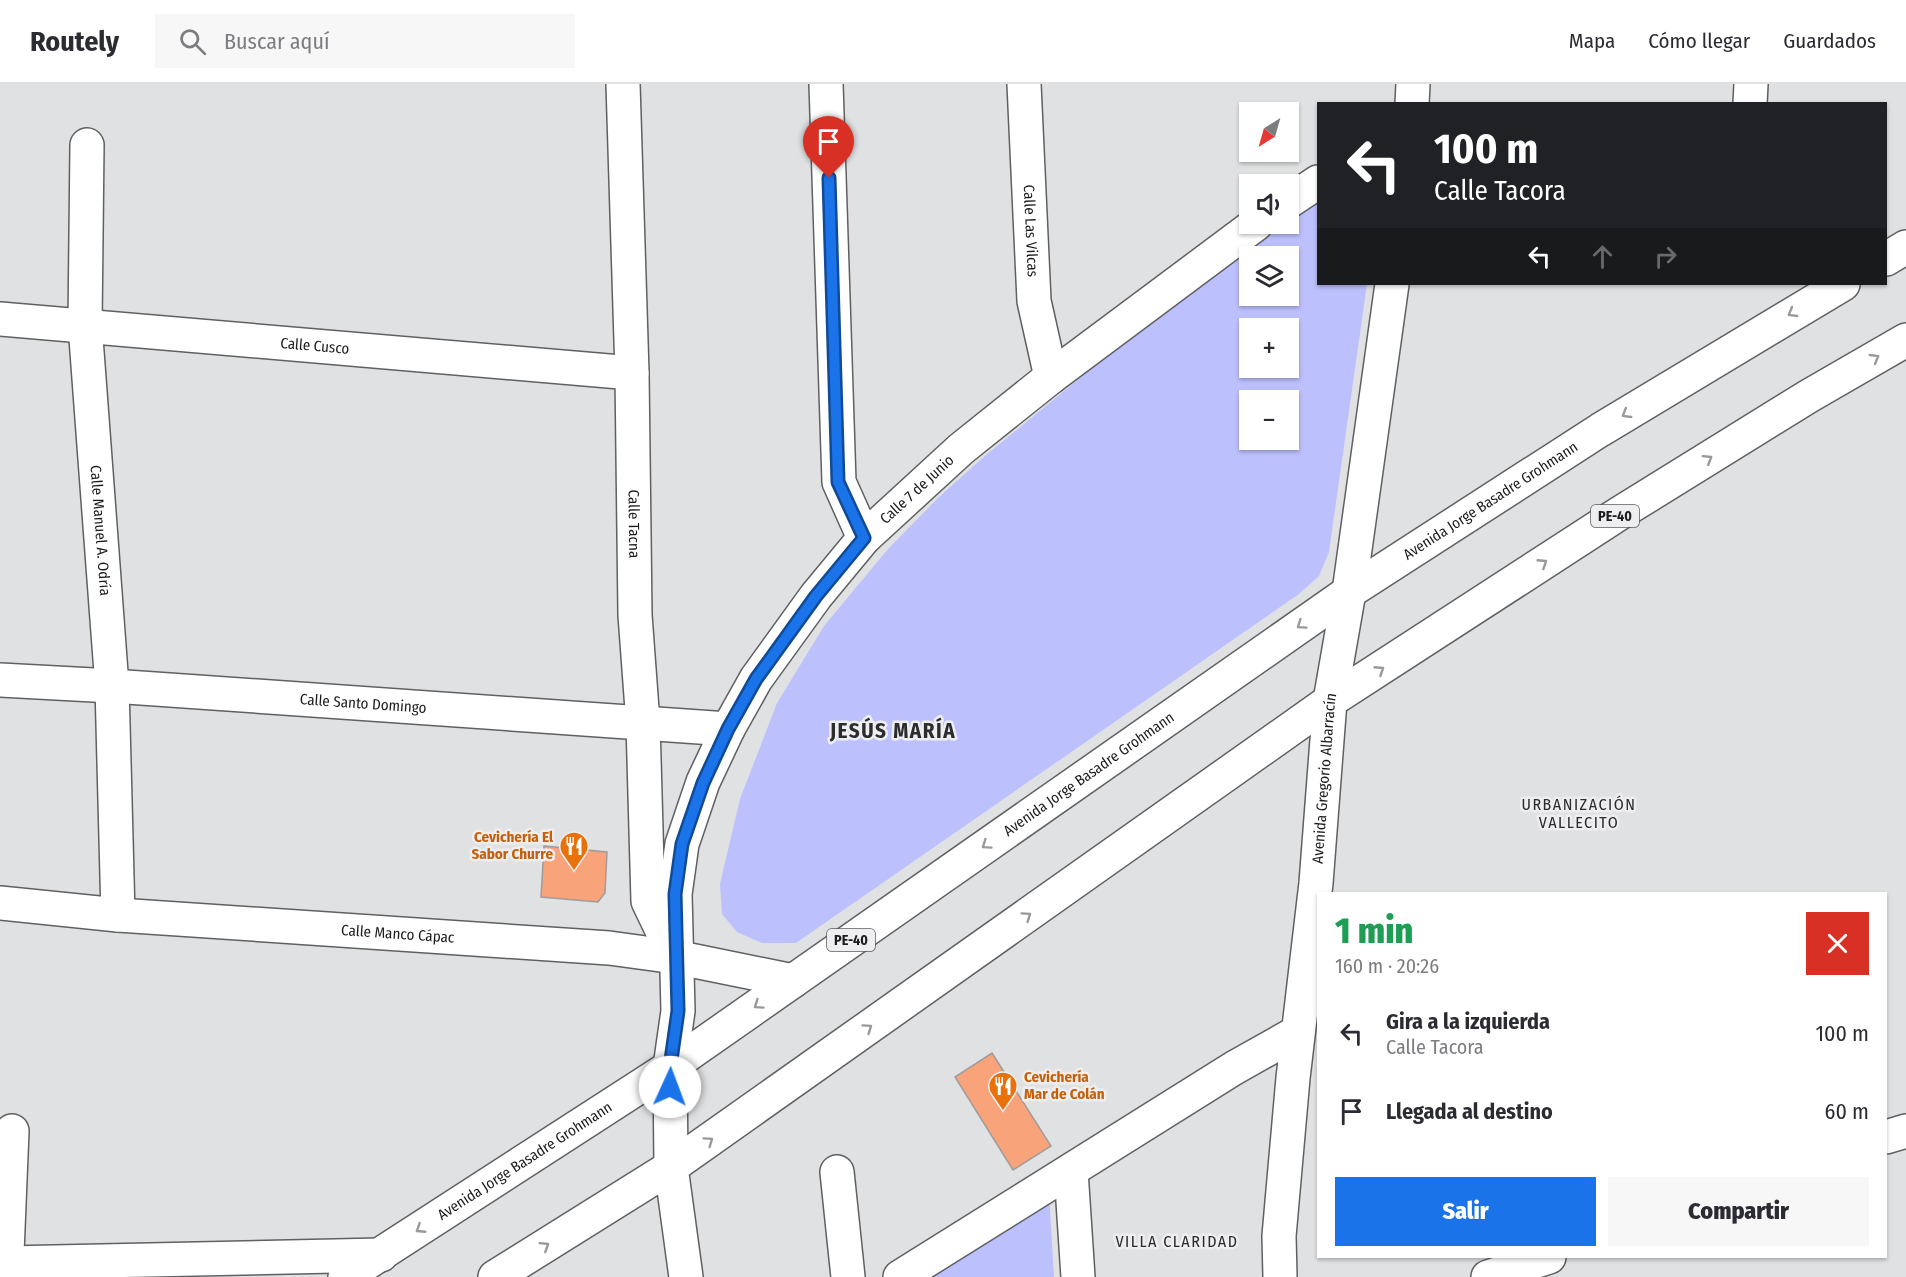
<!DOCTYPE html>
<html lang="es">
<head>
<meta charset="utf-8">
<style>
	body { margin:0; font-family:"Fira Sans Condensed",sans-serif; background:#f7f7f7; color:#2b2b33; height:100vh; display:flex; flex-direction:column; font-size:22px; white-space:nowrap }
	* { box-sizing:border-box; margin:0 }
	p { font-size:20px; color:#7c7c81 }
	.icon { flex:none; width:33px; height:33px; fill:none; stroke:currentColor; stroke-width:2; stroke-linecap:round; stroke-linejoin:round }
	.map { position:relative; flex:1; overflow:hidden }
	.side { position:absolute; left:1317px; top:808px; width:570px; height:366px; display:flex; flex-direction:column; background:#fff; border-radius:0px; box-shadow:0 2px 4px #0004 }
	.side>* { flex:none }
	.banner { position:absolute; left:1317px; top:18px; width:570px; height:183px; border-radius:0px; box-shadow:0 2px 4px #0004; background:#202124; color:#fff; overflow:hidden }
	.needle { width:39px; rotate:217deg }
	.fabs { position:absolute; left:1239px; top:18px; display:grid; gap:12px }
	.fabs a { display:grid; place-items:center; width:60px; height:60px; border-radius:0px; background:#fff; box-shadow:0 2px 4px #0004; font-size:30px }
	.pin { position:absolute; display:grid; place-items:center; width:51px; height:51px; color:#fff; margin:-62px -26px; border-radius:50% 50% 50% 0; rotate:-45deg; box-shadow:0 0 6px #0007 }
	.pin .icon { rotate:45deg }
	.me { position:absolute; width:66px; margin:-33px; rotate:2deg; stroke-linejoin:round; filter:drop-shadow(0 0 4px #0008) }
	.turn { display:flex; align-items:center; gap:21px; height:126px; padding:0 18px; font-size:27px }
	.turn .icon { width:78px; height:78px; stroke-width:2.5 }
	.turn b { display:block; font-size:42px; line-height:51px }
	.lanes { display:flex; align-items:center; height:57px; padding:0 18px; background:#0003; justify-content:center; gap:30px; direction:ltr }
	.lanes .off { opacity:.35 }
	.round { display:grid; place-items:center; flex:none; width:63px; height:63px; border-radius:0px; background:#f7f7f7 }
	.head { display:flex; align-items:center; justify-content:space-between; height:102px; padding:0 18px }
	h1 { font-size:36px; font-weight:800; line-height:45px; color:#1e9e55 }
	.primary-button { display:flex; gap:12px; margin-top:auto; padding:12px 18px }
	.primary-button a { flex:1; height:69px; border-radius:0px; background:#1a73e8; color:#fff; font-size:24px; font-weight:800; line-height:69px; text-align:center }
	.primary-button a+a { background:#f7f7f7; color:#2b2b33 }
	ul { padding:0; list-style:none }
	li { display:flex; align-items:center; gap:18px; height:78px; padding:0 18px }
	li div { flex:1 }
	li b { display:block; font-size:22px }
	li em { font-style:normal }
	header { display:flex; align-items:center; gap:36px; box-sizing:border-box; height:84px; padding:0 30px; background:#fff; border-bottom:2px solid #e1e1e2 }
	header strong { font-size:28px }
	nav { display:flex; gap:33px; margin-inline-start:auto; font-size:21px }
	.search { width:420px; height:54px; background:#f7f7f7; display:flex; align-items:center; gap:15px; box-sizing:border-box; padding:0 21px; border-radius:0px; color:#7c7c81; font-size:22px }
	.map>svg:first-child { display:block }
	.green { fill:#bcc1fd; fill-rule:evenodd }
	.building { fill:#f8a37a; stroke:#9f9c9b; stroke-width:1.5 }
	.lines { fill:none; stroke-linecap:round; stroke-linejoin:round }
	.minor-casing { stroke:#5f6062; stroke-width:36 }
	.tertiary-casing { stroke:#5f6062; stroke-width:36 }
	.trunk-casing { stroke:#5f6062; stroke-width:36 }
	.minor { stroke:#fff; stroke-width:33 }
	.tertiary { stroke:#fff; stroke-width:33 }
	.trunk { stroke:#fff; stroke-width:33 }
	.oneway { stroke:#999 }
	.route-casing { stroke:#114b97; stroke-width:15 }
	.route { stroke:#1a73e8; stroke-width:10 }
	.labels { text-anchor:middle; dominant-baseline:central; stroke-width:5; stroke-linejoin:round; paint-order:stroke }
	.shield { fill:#eeeef1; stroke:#5b5b5d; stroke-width:1.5 }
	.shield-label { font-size:14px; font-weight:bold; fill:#1c1c1d }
	.street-label { font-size:15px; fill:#1c1c1d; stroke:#eeeef1 }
	.food-label { font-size:15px; font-weight:bold; fill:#c56008; stroke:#eeeef1; text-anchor:end }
	.neighbourhood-label { font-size:16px; letter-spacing:1.5px; fill:#2c2c2e; stroke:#eeeef1 }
	.district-label { font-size:21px; font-weight:bold; letter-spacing:1.5px; fill:#2c2c2e; stroke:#eeeef1 }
</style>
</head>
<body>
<header>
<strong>Routely</strong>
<div class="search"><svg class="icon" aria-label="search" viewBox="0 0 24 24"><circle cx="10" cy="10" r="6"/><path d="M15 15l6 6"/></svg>Buscar aquí</div>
<nav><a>Mapa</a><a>Cómo llegar</a><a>Guardados</a></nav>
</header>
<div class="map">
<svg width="1906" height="1193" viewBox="0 0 1906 1193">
	<rect width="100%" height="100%" fill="#e0e1e3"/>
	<g class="green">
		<path d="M1318 114V200H1367L1329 468 1319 492 1299 510 796 859H762L737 848 722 830 720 800 740 715 777 619 824 542 888 465 940 412 986 371 1092 284 1285 140H1288L1289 137ZM1250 172H1288V212H1250ZM1250 244H1288V284H1250ZM1250 316H1288V356H1250Z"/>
		<polygon points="1049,1109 1054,1193 917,1193"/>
	</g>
	<g class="building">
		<polygon points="544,762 607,768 605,809 598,818 541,813"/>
		<polygon points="992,969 1051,1062 1013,1086 955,993"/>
	</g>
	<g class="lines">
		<g class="minor-casing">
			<g id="minor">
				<path id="s1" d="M623 0 632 289 635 531 643 639 648 817 671 865"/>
				<polyline points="826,0 839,398 864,454"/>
				<path id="s2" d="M1024 0 1034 217 1051 293"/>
				<polyline points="1750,20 1751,0"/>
				<path id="s3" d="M87 61 85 241 112 602 118 831"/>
				<polyline points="1288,118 1318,98"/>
				<path id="s4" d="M0 235 632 289"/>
				<path id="s5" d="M0 596 112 602 728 645"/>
				<path id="s6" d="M0 819 118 831 609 864 675 873 793 897"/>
				<polyline points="1886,1053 1906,1047"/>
				<polyline points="1071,1087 1078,1193"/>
				<polyline points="837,1088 848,1193"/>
				<polyline points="7,1179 381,1171"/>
				<polyline points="6,1193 12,1047"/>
				<path id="s7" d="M686 1193 671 1083 670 983 678 927 675 810 682 760 703 698 728 645 756 595 816 512 864 454 961 365 1051 293 1256 140"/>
				<polyline points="900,1193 1234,984 1298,948"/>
				<polyline points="1488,1193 1549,1173"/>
			</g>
		</g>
		<g class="tertiary-casing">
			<g id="tertiary">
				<polyline points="1412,20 1413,0"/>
				<path id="s8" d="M1280 1193 1279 1152 1293 994 1316 799 1330 617 1349 508 1392 200"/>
			</g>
		</g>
		<g class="trunk-casing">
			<g id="trunk">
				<polyline points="1886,175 1906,163"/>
				<path id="s9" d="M345 1193 670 983 1349 508 1600 346 1843 200"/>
				<polyline points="495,1193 671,1083 1330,617 1620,429 1809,312 1906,256"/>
			</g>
		</g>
		<use href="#minor" class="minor"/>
		<use href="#tertiary" class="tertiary"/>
		<use href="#trunk" class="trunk"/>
	</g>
	<defs><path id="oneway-chevron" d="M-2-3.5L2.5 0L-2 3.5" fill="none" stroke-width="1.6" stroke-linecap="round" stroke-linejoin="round" transform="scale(1.5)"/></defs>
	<g class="oneway">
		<use href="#oneway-chevron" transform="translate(1792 229) rotate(150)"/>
		<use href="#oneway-chevron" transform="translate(1875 274) rotate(-30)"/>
		<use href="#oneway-chevron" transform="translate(1626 330) rotate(149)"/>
		<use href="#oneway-chevron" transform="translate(1708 375) rotate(-32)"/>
		<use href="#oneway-chevron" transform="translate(1543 479) rotate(-33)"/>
		<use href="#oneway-chevron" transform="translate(1301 541) rotate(145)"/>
		<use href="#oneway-chevron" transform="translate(1380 586) rotate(-33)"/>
		<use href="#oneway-chevron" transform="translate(986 761) rotate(145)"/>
		<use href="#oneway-chevron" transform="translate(1027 832) rotate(-35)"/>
		<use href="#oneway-chevron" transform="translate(758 921) rotate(145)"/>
		<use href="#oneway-chevron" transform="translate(868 944) rotate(-35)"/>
		<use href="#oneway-chevron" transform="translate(709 1057) rotate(-35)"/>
		<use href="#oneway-chevron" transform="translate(420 1145) rotate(147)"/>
		<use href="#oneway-chevron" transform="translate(545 1162) rotate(-32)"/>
	</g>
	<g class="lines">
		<g class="route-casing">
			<polyline id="route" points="670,1003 670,983 678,927 675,810 682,760 703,699 728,645 756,595 816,512 864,454 838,398 829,94"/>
		</g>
		<use href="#route" class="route"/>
	</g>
	<defs>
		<g id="restaurant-pin" transform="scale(1.5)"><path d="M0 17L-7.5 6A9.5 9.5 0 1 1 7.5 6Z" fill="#e8710a" stroke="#eeeef1"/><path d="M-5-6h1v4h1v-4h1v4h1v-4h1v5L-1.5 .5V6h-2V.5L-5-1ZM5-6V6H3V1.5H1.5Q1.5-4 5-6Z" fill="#fff"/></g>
	</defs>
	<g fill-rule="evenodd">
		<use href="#restaurant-pin" x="574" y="762"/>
		<use href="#restaurant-pin" x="1003" y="1002"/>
	</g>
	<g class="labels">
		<g class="shield">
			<rect x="1591" y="421" width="48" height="22" rx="4.5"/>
			<rect x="827" y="845" width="48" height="22" rx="4.5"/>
		</g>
		<g class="shield-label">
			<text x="1615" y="432">PE-40</text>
			<text x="851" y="856">PE-40</text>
		</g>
		<g class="street-label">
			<text stroke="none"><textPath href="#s2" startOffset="147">Calle Las Vilcas</textPath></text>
			<text stroke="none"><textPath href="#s4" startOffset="316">Calle Cusco</textPath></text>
			<text stroke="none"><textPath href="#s7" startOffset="866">Calle 7 de Junio</textPath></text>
			<text stroke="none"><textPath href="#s9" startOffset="1384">Avenida Jorge Basadre Grohmann</textPath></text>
			<text stroke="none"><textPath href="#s1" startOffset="440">Calle Tacna</textPath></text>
			<text stroke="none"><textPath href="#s3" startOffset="386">Calle Manuel A. Odría</textPath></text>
			<text stroke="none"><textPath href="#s5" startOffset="364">Calle Santo Domingo</textPath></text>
			<text stroke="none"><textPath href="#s9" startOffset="898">Avenida Jorge Basadre Grohmann</textPath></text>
			<text stroke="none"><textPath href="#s8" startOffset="501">Avenida Gregorio Albarracín</textPath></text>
			<text stroke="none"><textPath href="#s6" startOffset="399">Calle Manco Cápac</textPath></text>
			<text stroke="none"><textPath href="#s9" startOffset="214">Avenida Jorge Basadre Grohmann</textPath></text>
		</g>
		<g class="food-label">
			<text x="553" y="753">Cevichería El<tspan x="553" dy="17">Sabor Churre</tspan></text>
			<text x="1024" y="993" text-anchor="start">Cevichería<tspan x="1024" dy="17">Mar de Colán</tspan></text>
		</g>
		<g class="neighbourhood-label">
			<text x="1579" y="720">URBANIZACIÓN<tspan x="1579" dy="18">VALLECITO</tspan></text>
			<text x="1177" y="1157">VILLA CLARIDAD</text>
		</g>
		<g class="district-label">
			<text x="893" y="647">JESÚS MARÍA</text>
		</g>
	</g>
</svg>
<div class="fabs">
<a><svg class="needle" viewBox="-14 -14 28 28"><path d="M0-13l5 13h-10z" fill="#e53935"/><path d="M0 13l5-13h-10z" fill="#7c7c81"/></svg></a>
<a><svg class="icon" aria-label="sound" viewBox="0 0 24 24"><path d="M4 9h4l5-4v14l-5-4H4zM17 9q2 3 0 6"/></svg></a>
<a><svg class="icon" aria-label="layers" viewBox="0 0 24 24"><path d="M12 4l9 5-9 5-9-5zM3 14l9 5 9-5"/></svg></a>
<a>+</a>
<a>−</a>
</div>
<div class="pin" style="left:829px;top:94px;background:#d93025"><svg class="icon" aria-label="arrive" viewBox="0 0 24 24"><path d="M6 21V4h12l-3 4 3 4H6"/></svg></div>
<svg class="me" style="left:670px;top:1003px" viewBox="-20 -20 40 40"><circle r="19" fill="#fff"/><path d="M0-13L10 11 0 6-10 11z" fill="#1a73e8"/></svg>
<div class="banner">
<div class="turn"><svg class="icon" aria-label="left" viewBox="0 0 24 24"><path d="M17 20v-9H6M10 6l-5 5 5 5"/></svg><div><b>100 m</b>Calle Tacora</div></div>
<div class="lanes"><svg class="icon" aria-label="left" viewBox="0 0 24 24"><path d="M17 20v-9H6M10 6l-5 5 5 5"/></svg><svg class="icon off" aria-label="ahead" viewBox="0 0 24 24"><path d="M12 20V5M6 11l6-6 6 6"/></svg><svg class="icon off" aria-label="right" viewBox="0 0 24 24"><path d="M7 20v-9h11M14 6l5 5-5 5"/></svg></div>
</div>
<section class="side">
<div class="head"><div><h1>1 min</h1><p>160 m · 20:26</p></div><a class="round" style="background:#d93025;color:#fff"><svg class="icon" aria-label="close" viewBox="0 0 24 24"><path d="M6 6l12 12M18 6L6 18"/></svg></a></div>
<ul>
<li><svg class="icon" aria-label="left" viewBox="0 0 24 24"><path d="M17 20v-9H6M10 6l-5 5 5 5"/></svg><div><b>Gira a la izquierda</b><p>Calle Tacora</p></div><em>100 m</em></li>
<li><svg class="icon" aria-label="arrive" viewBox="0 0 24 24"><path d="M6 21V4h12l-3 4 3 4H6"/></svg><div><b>Llegada al destino</b></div><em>60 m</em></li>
</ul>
<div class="primary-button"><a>Salir</a><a>Compartir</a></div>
</section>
</div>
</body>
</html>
